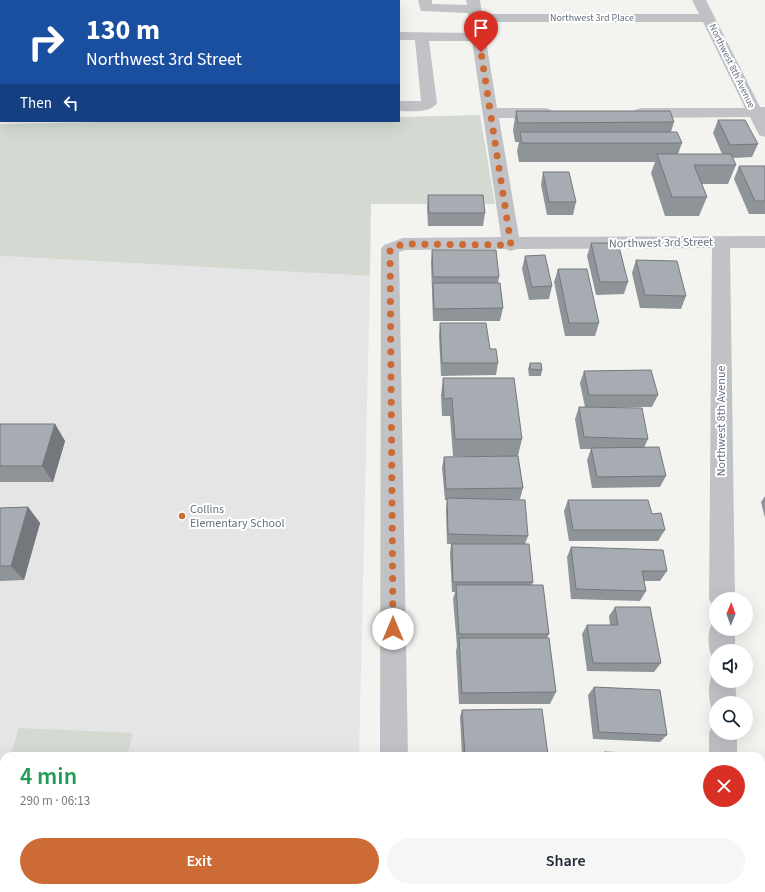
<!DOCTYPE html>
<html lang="en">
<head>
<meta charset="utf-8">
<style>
	body { margin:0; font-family:"Source Sans 3",sans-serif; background:#f6f6f7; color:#1f2937; height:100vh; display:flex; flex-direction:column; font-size:15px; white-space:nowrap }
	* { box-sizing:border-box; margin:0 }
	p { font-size:13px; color:#747a83 }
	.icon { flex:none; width:22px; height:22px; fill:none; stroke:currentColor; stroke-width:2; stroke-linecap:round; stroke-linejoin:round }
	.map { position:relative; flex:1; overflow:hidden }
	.drawer { position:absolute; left:0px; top:752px; width:765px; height:140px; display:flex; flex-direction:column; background:#fff; border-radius:12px 12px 0 0; box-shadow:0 4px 16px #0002 }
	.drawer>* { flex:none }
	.banner { position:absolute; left:0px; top:0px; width:400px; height:122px; box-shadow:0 4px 16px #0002; background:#1a4fa0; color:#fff; overflow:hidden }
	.needle { width:26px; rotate:1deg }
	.tools { position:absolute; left:709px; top:592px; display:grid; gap:8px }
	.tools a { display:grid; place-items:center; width:44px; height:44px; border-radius:50%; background:#fff; box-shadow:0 4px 16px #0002; font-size:20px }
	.pin { position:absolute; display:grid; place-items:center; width:34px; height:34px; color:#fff; margin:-41px -17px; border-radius:50% 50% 50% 0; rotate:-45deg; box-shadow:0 0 4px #0007 }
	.pin .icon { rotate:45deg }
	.me { position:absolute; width:44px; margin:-22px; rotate:0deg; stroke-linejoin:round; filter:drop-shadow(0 0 3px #0008) }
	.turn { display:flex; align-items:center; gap:14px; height:84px; padding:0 20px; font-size:18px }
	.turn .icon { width:52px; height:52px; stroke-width:2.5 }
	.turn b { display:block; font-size:28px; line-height:34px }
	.then { display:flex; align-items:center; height:38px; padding:0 20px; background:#0003; gap:8px; font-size:15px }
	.round { display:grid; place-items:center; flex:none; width:42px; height:42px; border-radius:21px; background:#f6f6f7 }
	.overview { display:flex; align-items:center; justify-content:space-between; height:68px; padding:0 20px }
	h1 { font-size:24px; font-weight:600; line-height:30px; color:#1e9e55 }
	.action { display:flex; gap:8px; margin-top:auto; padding:8px 20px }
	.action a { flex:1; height:46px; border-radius:24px; background:#cd6b37; color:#fff; font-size:16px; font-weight:600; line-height:46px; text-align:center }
	.action a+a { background:#f6f6f7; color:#1f2937 }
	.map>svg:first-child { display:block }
	.built { fill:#e4e5e4 }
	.green { fill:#d4dad2 }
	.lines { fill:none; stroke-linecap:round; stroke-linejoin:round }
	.minor { fill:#c0c2c5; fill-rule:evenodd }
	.wall { fill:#8f9499 }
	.shaded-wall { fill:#74787d }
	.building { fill:#a6acb2; stroke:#74787d }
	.route { stroke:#cd6b37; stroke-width:7; stroke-dasharray:0 12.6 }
	.poi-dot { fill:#cd6b37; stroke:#fff; stroke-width:1.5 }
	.labels { text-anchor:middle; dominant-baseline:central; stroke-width:4; stroke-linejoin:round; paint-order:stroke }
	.far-street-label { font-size:10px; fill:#66717e; stroke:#fff }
	.street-label { font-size:12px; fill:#66717e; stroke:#fff }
	.poi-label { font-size:12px; fill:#66717e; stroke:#fff; text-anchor:start }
</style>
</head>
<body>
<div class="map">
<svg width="765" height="892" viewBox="0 0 765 892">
	<rect width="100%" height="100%" fill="#f3f4f0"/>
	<polygon class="built" points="0,256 370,276 359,756 4,756 4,885 0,885"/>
	<g class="green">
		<polygon points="480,115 495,204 371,204 370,276 0,256 0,124 155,121 399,121 399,117"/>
		<polygon points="19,728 133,733 127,756 10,756"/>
		<polygon points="4,775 4,824 0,823 0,788"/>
	</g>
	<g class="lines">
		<g class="minor">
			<polygon points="125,0 139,0 124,1"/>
			<rect x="275" y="0" width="14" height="1"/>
			<rect x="324" y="0" width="14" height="1"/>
			<path d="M418 0H432V4L467 5 466 0H480L482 14H699L692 0H706L760 107H765V137L759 135 750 117 640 118 635 116 632 113 635 110 640 108H745L703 22H483L497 108H546L551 110 554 113 551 116 546 118H499L519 237 765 236V248H730L735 599H716V608L713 607 709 599 712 248 517 249 511 251 505 249 405 250 399 252 408 756H380L381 249 384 245 403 238 501 237 472 41H429L437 103C429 114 410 111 399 111V101H421L415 40H399V32L471 33 468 13 421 11Z"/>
			<rect x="0" y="10" width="1" height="8"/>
			<rect x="0" y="34" width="1" height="8"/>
			<rect x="0" y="57" width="1" height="8"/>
			<rect x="0" y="84" width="1" height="8"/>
			<rect x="0" y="106" width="1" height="10"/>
			<path d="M716 619V629H735V651H716V661L713 660C707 647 707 633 713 620Z"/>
			<path d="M716 670V681H735L737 703H716V714L713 713C708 699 707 685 713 672Z"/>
			<polygon points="716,722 716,733 737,733 737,756 709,756 709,733 713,723"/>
			<rect x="380" y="888" width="30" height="4"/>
			<rect x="708" y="888" width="30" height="4"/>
		</g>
	</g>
	<g class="wall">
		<polygon points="0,0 122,0 122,1 1,1 1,9 0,9"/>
		<rect x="162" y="0" width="96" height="1"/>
		<rect x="352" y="0" width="47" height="1"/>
		<polygon points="516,111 674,122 671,132 682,143 678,154 722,154 713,133 718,120 758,144 752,157 733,158 736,165 728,184 702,184 707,197 699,216 665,216 651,173 655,162 519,162 517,151 519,142 515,142 513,130"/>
		<polygon points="739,166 765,166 765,214 749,214 734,179"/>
		<polygon points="543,172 576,202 573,215 547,215 541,185"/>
		<polygon points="428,195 485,213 483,226 428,226 427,208"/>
		<polygon points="591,243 628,282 624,294 596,295 587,256"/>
		<polygon points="432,250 499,277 498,283 503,308 500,321 433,321 431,263"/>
		<polygon points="525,256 552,286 549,299 529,300 522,269"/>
		<polygon points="636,260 686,296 681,309 640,308 632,273"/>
		<polygon points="558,269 599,323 595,336 565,336 554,282"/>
		<polygon points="440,323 490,349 498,363 496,375 441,376 439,336"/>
		<polygon points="530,363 542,370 541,376 529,376 528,369"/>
		<polygon points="584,371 658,395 652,407 588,407 648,439 644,448 666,476 660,487 592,488 587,460 591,449 580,449 575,419 579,407 585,407 580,383"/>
		<polygon points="443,378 522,439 518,456 523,488 520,499 479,499 528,536 525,544 533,582 532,585 549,634 547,638 556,692 550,704 459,704 456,651 457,646 453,599 455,592 452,592 450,554 451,544 447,544 446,509 447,500 445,500 442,468 444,457 498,456 453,456 450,416 442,416 441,395"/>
		<polygon points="0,424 55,424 65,441 53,482 0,482"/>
		<polygon points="765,496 765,518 761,502"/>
		<polygon points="568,500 652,514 665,530 658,541 569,541 564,511"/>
		<polygon points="28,507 40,523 24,580 0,581 0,508"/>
		<polygon points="571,547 667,571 660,581 644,581 646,591 640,601 571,599 567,557"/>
		<polygon points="615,607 661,663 654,672 587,671 582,634 587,625 610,625 609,616"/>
		<polygon points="594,687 667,735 660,742 593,739 588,695"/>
		<polygon points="462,710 548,755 547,756 462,756 460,717"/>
		<polygon points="604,752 671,756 601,756"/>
	</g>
	<g class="shaded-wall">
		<polygon points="112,0 122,0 122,1 113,1"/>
		<polygon points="55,424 65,441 53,482 42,466"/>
		<polygon points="28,507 40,523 24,580 11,566"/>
	</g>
	<g class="building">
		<polygon points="516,111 670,111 674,122 518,123"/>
		<polygon points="718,120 745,120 758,144 730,145"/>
		<polygon points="520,132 677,132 682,143 522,143"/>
		<polygon points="657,154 731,154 736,165 694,165 707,197 672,197"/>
		<polygon points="739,166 765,166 765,201 755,201"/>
		<polygon points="543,172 569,172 576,202 549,202"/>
		<polygon points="428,195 483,195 485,213 429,213"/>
		<polygon points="591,243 618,243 628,282 600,282"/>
		<polygon points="432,250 496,250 499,277 433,277"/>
		<polygon points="545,255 552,286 532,287 525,256"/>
		<polygon points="636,260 677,261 686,296 645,295"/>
		<polygon points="558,269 587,269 599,323 569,323"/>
		<polygon points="433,283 500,283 503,308 434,309"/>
		<polygon points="440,323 486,323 490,349 496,349 498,363 442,363"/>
		<polygon points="530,363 541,363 542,370 530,369"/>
		<polygon points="651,370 658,395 589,395 584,371"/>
		<polygon points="443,378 514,378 522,439 455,439 452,398 444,399"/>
		<polygon points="579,407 642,408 648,439 584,437"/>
		<polygon points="0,424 55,424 42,466 0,466"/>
		<polygon points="659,447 666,476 597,477 591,448"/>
		<polygon points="518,456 523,488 446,489 444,457"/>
		<polygon points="447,498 525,500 528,536 448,534"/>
		<polygon points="568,500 648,500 652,514 661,513 665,530 573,530"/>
		<polygon points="28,507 11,566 0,566 0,508"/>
		<polygon points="452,544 529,544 533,582 453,582"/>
		<polygon points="571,547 663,550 667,571 642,571 646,591 576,589"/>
		<polygon points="456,585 543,585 549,634 459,634"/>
		<polygon points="615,607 650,607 661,663 593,663 587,625 618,625"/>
		<polygon points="459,638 549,638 556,692 462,693"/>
		<polygon points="594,687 660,690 667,735 599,732"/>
		<polygon points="542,709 548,755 465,756 462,710"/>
		<polygon points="604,752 671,755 671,756 605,756"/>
	</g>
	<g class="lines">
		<polyline class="route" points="393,629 390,249 403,244 511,245 481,52"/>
	</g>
	<circle class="poi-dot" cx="182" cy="516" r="4"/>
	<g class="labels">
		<g class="far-street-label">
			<text x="592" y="18">Northwest 3rd Place</text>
			<text transform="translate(732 66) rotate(64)">Northwest 8th Avenue</text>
		</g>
		<g class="street-label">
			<text transform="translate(661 243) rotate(-1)">Northwest 3rd Street</text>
			<text transform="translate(721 421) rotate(-90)">Northwest 8th Avenue</text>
		</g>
		<g class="poi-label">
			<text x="190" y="509">Collins<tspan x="190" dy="14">Elementary School</tspan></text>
		</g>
	</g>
</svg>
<div class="tools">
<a><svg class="needle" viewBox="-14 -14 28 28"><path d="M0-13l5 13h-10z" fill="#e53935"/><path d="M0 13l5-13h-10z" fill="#747a83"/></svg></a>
<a><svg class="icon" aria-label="sound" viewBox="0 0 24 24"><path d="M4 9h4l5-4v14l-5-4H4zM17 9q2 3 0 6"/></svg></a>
<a><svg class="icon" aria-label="search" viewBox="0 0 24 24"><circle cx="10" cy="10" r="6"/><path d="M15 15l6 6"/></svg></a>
</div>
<div class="pin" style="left:481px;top:52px;background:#d93025"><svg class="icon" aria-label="arrive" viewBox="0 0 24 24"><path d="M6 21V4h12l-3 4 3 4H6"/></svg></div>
<svg class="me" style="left:393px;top:629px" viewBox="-20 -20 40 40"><circle r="19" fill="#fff"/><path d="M0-13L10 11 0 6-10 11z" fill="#cd6b37"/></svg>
<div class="banner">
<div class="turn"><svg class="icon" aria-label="right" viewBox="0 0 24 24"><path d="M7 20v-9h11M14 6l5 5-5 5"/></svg><div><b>130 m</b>Northwest 3rd Street</div></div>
<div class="then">Then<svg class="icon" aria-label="left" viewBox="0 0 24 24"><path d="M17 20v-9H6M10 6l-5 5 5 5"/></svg></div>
</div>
<section class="drawer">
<div class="overview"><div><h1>4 min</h1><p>290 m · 06:13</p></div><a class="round" style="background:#d93025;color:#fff"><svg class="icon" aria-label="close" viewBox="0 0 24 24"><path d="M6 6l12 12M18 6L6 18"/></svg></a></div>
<div class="action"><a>Exit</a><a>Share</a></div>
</section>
</div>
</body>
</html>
